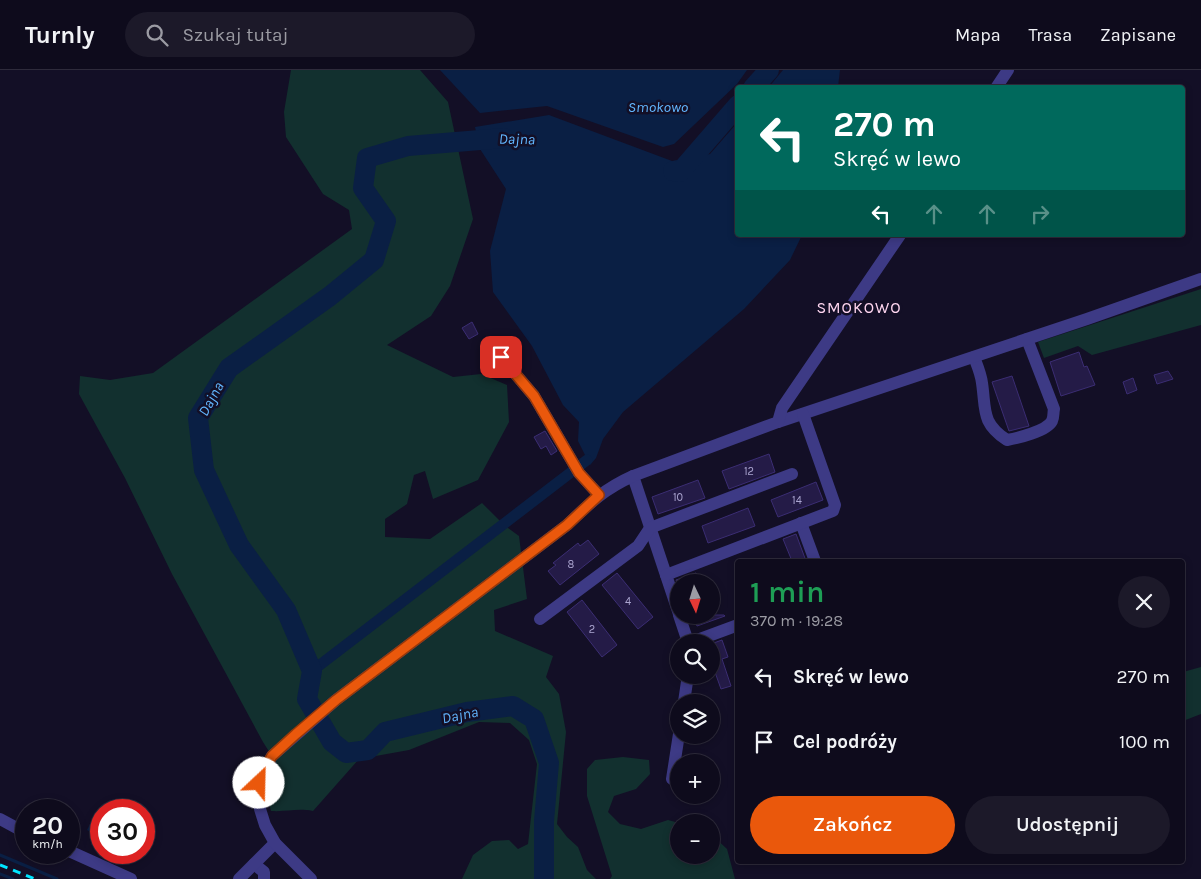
<!DOCTYPE html>
<html lang="pl">
<head>
<meta charset="utf-8">
<style>
	body { margin:0; font-family:Karla,sans-serif; background:#1c1929; color:#f1f3f6; height:100vh; display:flex; flex-direction:column; font-size:19px; white-space:nowrap }
	* { box-sizing:border-box; margin:0 }
	p { font-size:16px; color:#9b9ba3 }
	.icon { flex:none; width:28px; height:28px; fill:none; stroke:currentColor; stroke-width:2; stroke-linecap:round; stroke-linejoin:round }
	.map { position:relative; flex:1; overflow:hidden }
	.drawer { position:absolute; left:735px; top:489px; width:450px; height:305px; display:flex; flex-direction:column; background:#0e0b1c; border-radius:5px; box-shadow:0 2px 8px #0003,0 0 0 1px #2e2b3b }
	.drawer>* { flex:none }
	.hud { position:absolute; left:735px; top:15px; width:450px; height:152px; border-radius:5px; box-shadow:0 2px 8px #0003,0 0 0 1px #2e2b3b; background:#00695c; color:#fff; overflow:hidden }
	.needle { width:32px; rotate:176deg }
	.tools { position:absolute; left:670px; top:504px; display:grid; gap:10px }
	.tools a { display:grid; place-items:center; width:50px; height:50px; border-radius:50%; background:#0e0b1c; box-shadow:0 2px 8px #0003,0 0 0 1px #2e2b3b; font-size:25px }
	.speed { position:absolute; left:15px; top:729px; display:flex; gap:10px; font-size:25px; font-weight:700; text-align:center }
	.speed>* { display:grid; place-content:center; width:65px; height:65px; border-radius:50%; background:#0e0b1c; box-shadow:0 2px 8px #0003,0 0 0 1px #2e2b3b; line-height:1 }
	.speed small { font-size:12px; font-weight:400 }
	.speed .limit { border:8px solid #d22; background:#fff; color:#111 }
	.pin { position:absolute; display:grid; place-items:center; width:42px; height:42px; color:#fff; margin:-21px; border-radius:10px; box-shadow:0 2px 8px #0006 }
	.me { position:absolute; width:55px; margin:-28px; rotate:24deg; stroke-linejoin:round; filter:drop-shadow(0 0 4px #0008) }
	.turn { display:flex; align-items:center; gap:18px; height:105px; padding:0 15px; font-size:22px }
	.turn .icon { width:65px; height:65px; stroke-width:2.5 }
	.turn b { display:block; font-size:35px; line-height:42px }
	.lanes { display:flex; align-items:center; height:48px; padding:0 15px; background:#0003; justify-content:center; gap:25px; direction:ltr }
	.lanes .off { opacity:.35 }
	.round { display:grid; place-items:center; flex:none; width:52px; height:52px; border-radius:26px; background:#1c1929 }
	.head { display:flex; align-items:center; justify-content:space-between; height:85px; padding:0 15px }
	h1 { font-size:30px; font-weight:600; line-height:38px; color:#1e9e55 }
	.button { display:flex; gap:10px; margin-top:auto; padding:10px 15px }
	.button a { flex:1; height:58px; border-radius:30px; background:#ea580c; color:#fff; font-size:20px; font-weight:600; line-height:58px; text-align:center }
	.button a+a { background:#1c1929; color:#f1f3f6 }
	ul { padding:0; list-style:none }
	li { display:flex; align-items:center; gap:15px; height:65px; padding:0 15px }
	li div { flex:1 }
	li b { display:block; font-size:19px }
	li em { font-style:normal }
	header { display:flex; align-items:center; gap:30px; box-sizing:border-box; height:70px; padding:0 25px; background:#0e0b1c; border-bottom:1px solid #2e2b3b }
	header strong { font-size:24px }
	nav { display:flex; gap:28px; margin-inline-start:auto; font-size:18px }
	.search { width:350px; height:45px; background:#1c1929; display:flex; align-items:center; gap:12px; box-sizing:border-box; padding:0 18px; border-radius:28px; color:#9b9ba3; font-size:19px }
	.map>svg:first-child { display:block }
	.green { fill:#12302f }
	.water { fill:#0a1f44 }
	.lines { fill:none; stroke-linecap:round; stroke-linejoin:round }
	.stream { stroke:#0a1f44; stroke-width:3 }
	.canal { stroke:#0a1f44; stroke-width:11 }
	.river { stroke:#0a1f44; stroke-width:20 }
	.building { fill:#241b47; stroke:#3b2d73 }
	.minor { stroke:#3d3a85; stroke-width:12 }
	.rail { stroke:#00e5ff; stroke-width:3; stroke-dasharray:8 6; stroke-linecap:butt }
	.route-casing { stroke:#983908; stroke-width:12 }
	.route { stroke:#ea580c; stroke-width:9 }
	.labels { text-anchor:middle; dominant-baseline:central; stroke-width:5; stroke-linejoin:round; paint-order:stroke }
	.number-label { font-size:11px; fill:#aca6d1 }
	.water-label { font-size:15px; font-style:italic; fill:#62b6ff; stroke:#130f26 }
	.quarter-label { font-size:16px; letter-spacing:1px; fill:#ffd6f0; stroke:#130f26 }
</style>
</head>
<body>
<header>
<strong>Turnly</strong>
<div class="search"><svg class="icon" aria-label="search" viewBox="0 0 24 24"><circle cx="10" cy="10" r="6"/><path d="M15 15l6 6"/></svg>Szukaj tutaj</div>
<nav><a>Mapa</a><a>Trasa</a><a>Zapisane</a></nav>
</header>
<div class="map">
<svg width="1201" height="809" viewBox="0 0 1201 809">
	<rect width="100%" height="100%" fill="#130f26"/>
	<g class="green">
		<path d="M291 0H420L448 32 473 149 450 216 431 246 387 275 453 307 481 304 507 315 509 352 478 410 433 429 425 401 414 405 407 434 385 449V467L430 469 482 433 504 455 519 466 527 529 494 540 495 561 553 586 546 607 559 624 566 662 557 754 567 767 578 777 587 800 596 809H462L473 785 492 771 509 770 518 779 528 774 537 694 529 670 510 653 479 652 409 680 359 689 313 741C297 738 287 742 271 741L267 726 277 694 263 672 172 504 125 408 79 324 80 306 110 310 153 303 352 159 349 140 323 124 286 67 284 42Z"/>
		<polygon points="1201,219 1201,255 1092,285 1078,276 1044,288 1038,272"/>
		<polygon points="1201,597 1201,644 1183,651 1183,602"/>
		<polygon points="623,687 649,690 650,704 636,719 614,726 608,742 620,754 641,759 668,750 679,753 679,785 711,785 711,764 727,779 735,809 610,809 612,806 587,726 587,699 595,690"/>
	</g>
	<g class="water">
		<polygon points="440,0 747,0 737,14 674,74 663,77 547,36 480,43"/>
		<polygon points="783,0 840,0 838,17 769,17"/>
		<polygon points="549,45 672,91 710,84 737,53 738,165 802,165 790,190 744,239 623,342 603,369 596,388 590,395 578,371 579,352 563,335 532,276 493,222 490,181 506,119 480,79 475,57"/>
		<polygon points="95,744 101,747 101,767 87,760"/>
	</g>
	<g class="lines">
		<g class="stream">
			<polyline points="0,785 57,809"/>
			<polyline points="0,804 13,809"/>
		</g>
		<polyline class="canal" points="312,601 587,390"/>
		<g class="river">
			<polyline points="753,18 769,0"/>
			<polyline points="504,68 408,76 367,88 363,118 386,151 374,190 330,226 229,298 198,348 204,400 239,475 286,540 312,601 307,629 332,672 346,683 368,680 385,662 467,642 513,636 534,649 549,693 544,751 544,809"/>
			<polyline points="673,101 680,102 738,35"/>
		</g>
	</g>
	<g class="building">
		<polygon points="472,252 478,264 469,269 462,258"/>
		<polygon points="1079,282 1084,297 1087,296 1095,315 1061,326 1050,292"/>
		<polygon points="1168,301 1173,309 1157,314 1154,305"/>
		<polygon points="1012,306 1029,356 1009,361 992,312"/>
		<polygon points="1133,308 1137,320 1127,324 1123,312"/>
		<polygon points="545,361 557,381 551,385 546,376 541,379 534,367"/>
		<polygon points="769,384 775,402 729,419 722,401"/>
		<polygon points="698,410 705,428 658,444 652,427"/>
		<polygon points="816,412 823,430 778,447 771,430"/>
		<polygon points="748,438 755,456 708,473 702,456"/>
		<polygon points="796,464 806,491 792,491 783,469"/>
		<polygon points="588,470 599,484 560,515 548,501 556,495 553,493 578,473 580,476"/>
		<polygon points="617,503 653,547 638,559 602,515"/>
		<polygon points="696,503 699,512 677,512 676,510"/>
		<polygon points="582,530 617,575 602,587 567,542"/>
		<polygon points="693,545 724,545 725,546 697,556"/>
		<polygon points="722,570 728,587 722,589 731,616 721,619 711,591 711,574"/>
	</g>
	<g class="lines">
		<g class="minor">
			<polyline points="996,18 1008,0"/>
			<polyline points="501,287 534,326 579,403 599,425"/>
			<path d="M974 287C977 295 981 304 982 313 986 340 981 353 1007 370 1018 368 1047 361 1052 351 1054 347 1053 343 1054 339L1027 269"/>
			<polyline points="778,352 1087,249 1201,209"/>
			<polyline points="633,406 679,544"/>
			<polyline points="801,453 815,491"/>
			<polyline points="666,505 833,441 835,435 803,344"/>
			<polyline points="679,545 688,572"/>
			<polyline points="540,549 638,476 650,458 792,404"/>
			<polyline points="692,572 738,555"/>
			<polyline points="684,632 688,605"/>
			<polyline points="672,709 679,664"/>
			<polyline points="0,749 26,763"/>
			<polyline points="69,781 131,809"/>
			<polyline points="254,794 264,802 264,809"/>
			<polyline points="239,809 275,773"/>
			<path d="M311 809 275 773 265 755 260 739 258 723 263 701 272 686 336 630 567 455C590 433 604 419 633 406L778 352 782 338 900 165"/>
		</g>
		<polyline class="rail" points="0,795 35,809"/>
	</g>
	<g class="lines">
		<g class="route-casing">
			<polyline id="route" points="259,713 263,701 272,686 296,664 336,630 567,455 599,425 579,403 534,326 501,287"/>
		</g>
		<use href="#route" class="route"/>
	</g>
	<g class="labels">
		<g class="number-label">
			<text x="749" y="401">12</text>
			<text x="678" y="427">10</text>
			<text x="797" y="430">14</text>
			<text x="571" y="494">8</text>
			<text x="628" y="531">4</text>
			<text x="592" y="559">2</text>
		</g>
		<g class="water-label">
			<text x="658" y="37">Smokowo</text>
			<text transform="translate(517 69) rotate(1)">Dajna</text>
			<text transform="translate(211 329) rotate(-61)">Dajna</text>
			<text transform="translate(460 645) rotate(-11)">Dajna</text>
		</g>
		<g class="quarter-label">
			<text x="859" y="237">SMOKOWO</text>
		</g>
	</g>
</svg>
<div class="tools">
<a><svg class="needle" viewBox="-14 -14 28 28"><path d="M0-13l5 13h-10z" fill="#e53935"/><path d="M0 13l5-13h-10z" fill="#9b9ba3"/></svg></a>
<a><svg class="icon" aria-label="search" viewBox="0 0 24 24"><circle cx="10" cy="10" r="6"/><path d="M15 15l6 6"/></svg></a>
<a><svg class="icon" aria-label="layers" viewBox="0 0 24 24"><path d="M12 4l9 5-9 5-9-5zM3 14l9 5 9-5"/></svg></a>
<a>+</a>
<a>−</a>
</div>
<div class="speed"><div>20<small>km/h</small></div><div class="limit">30</div></div>
<div class="pin" style="left:501px;top:287px;background:#d93025"><svg class="icon" aria-label="arrive" viewBox="0 0 24 24"><path d="M6 21V4h12l-3 4 3 4H6"/></svg></div>
<svg class="me" style="left:259px;top:713px" viewBox="-20 -20 40 40"><circle r="19" fill="#fff"/><path d="M0-13L10 11 0 6-10 11z" fill="#ea580c"/></svg>
<div class="hud">
<div class="turn"><svg class="icon" aria-label="left" viewBox="0 0 24 24"><path d="M17 20v-9H6M10 6l-5 5 5 5"/></svg><div><b>270 m</b>Skręć w lewo</div></div>
<div class="lanes"><svg class="icon" aria-label="left" viewBox="0 0 24 24"><path d="M17 20v-9H6M10 6l-5 5 5 5"/></svg><svg class="icon off" aria-label="ahead" viewBox="0 0 24 24"><path d="M12 20V5M6 11l6-6 6 6"/></svg><svg class="icon off" aria-label="ahead" viewBox="0 0 24 24"><path d="M12 20V5M6 11l6-6 6 6"/></svg><svg class="icon off" aria-label="right" viewBox="0 0 24 24"><path d="M7 20v-9h11M14 6l5 5-5 5"/></svg></div>
</div>
<section class="drawer">
<div class="head"><div><h1>1 min</h1><p>370 m · 19:28</p></div><a class="round"><svg class="icon" aria-label="close" viewBox="0 0 24 24"><path d="M6 6l12 12M18 6L6 18"/></svg></a></div>
<ul>
<li><svg class="icon" aria-label="left" viewBox="0 0 24 24"><path d="M17 20v-9H6M10 6l-5 5 5 5"/></svg><div><b>Skręć w lewo</b></div><em>270 m</em></li>
<li><svg class="icon" aria-label="arrive" viewBox="0 0 24 24"><path d="M6 21V4h12l-3 4 3 4H6"/></svg><div><b>Cel podróży</b></div><em>100 m</em></li>
</ul>
<div class="button"><a>Zakończ</a><a>Udostępnij</a></div>
</section>
</div>
</body>
</html>
